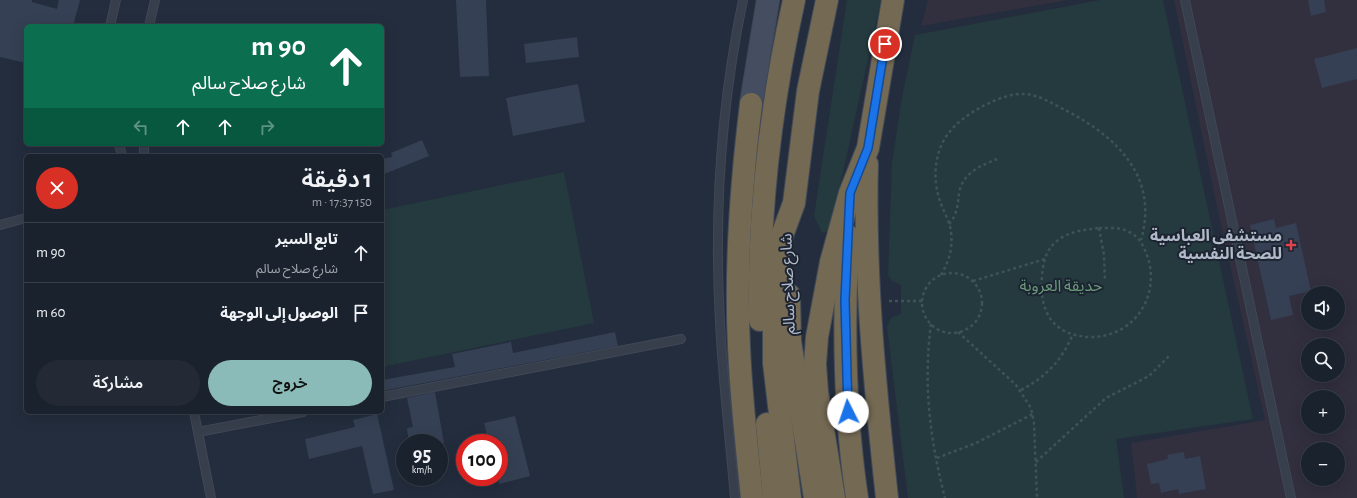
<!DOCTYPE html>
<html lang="ar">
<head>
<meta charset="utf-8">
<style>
	body { margin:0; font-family:"Alegreya Sans","Noto Sans Arabic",sans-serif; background:#232a36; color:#f1f3f6; direction:rtl; height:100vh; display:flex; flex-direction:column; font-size:15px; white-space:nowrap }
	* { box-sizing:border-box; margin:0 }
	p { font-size:13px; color:#9fa4aa }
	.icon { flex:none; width:22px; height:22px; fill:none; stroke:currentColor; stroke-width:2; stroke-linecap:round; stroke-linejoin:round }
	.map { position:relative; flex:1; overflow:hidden; direction:ltr }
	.sheet { position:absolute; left:24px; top:154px; width:360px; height:260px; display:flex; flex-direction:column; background:#1a222e; border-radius:6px; box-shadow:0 4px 16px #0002,0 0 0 1px #383f4a; direction:rtl }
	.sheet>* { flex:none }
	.hud { position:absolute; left:24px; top:24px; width:360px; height:122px; border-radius:6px; box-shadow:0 4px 16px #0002,0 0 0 1px #383f4a; direction:rtl; background:#0b6e4f; color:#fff; overflow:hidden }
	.fabs { position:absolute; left:1301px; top:286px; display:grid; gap:8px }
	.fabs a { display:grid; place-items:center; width:44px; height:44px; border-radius:50%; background:#1a222e; box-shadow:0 4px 16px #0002,0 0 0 1px #383f4a; font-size:20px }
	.speed { position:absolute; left:396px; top:434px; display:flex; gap:8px; font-size:20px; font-weight:700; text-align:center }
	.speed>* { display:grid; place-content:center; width:52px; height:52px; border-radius:50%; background:#1a222e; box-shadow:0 4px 16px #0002,0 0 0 1px #383f4a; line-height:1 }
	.speed small { font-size:10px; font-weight:400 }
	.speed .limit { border:6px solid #d22; background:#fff; color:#111 }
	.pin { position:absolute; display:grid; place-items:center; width:34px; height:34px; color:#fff; margin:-17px; border:2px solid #fff; border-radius:50%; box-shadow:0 1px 4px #0007 }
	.me { position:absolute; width:44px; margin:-22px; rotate:356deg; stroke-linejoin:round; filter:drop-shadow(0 0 3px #0008) }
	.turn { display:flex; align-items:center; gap:14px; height:84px; padding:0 12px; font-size:18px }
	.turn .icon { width:52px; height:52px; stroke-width:2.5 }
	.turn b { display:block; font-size:28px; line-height:34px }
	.lanes { display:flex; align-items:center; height:38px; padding:0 12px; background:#0003; justify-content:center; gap:20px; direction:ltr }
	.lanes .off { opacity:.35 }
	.round { display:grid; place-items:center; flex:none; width:42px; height:42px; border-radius:21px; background:#232a36 }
	.headline { display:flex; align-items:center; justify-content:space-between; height:68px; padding:0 12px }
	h1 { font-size:24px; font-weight:600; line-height:30px }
	.primary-button { display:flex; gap:8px; margin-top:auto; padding:8px 12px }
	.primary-button a { flex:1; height:46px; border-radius:24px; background:#8bbbb9; color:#111; font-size:16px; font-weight:600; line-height:46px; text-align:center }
	.primary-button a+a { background:#232a36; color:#f1f3f6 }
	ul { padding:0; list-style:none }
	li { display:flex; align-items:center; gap:12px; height:60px; padding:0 12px; border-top:1px solid #383f4a }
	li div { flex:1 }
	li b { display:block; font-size:15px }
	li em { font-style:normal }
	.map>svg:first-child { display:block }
	.medical { fill:#322f3e; fill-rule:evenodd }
	.green { fill:#253a3e }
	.building { fill:#354054 }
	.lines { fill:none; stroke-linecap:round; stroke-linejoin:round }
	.lane-casing { stroke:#404856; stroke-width:10 }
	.secondary-casing { stroke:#404856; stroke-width:24 }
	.highway-casing { stroke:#424a58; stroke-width:24 }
	.path { stroke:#3e5356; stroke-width:2.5; stroke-dasharray:3 3; stroke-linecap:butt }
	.lane { stroke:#373f4d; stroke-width:8 }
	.secondary { stroke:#444e60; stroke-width:22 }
	.highway { stroke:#746953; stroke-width:22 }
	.route-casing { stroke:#114b97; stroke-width:10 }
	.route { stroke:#1a73e8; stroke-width:7 }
	.health-dot { fill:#e0444e; stroke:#1c2432; stroke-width:1.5 }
	.labels { text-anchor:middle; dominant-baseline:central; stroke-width:4; stroke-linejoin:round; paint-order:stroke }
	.poi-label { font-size:16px; font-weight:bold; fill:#b2bac9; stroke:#1c2432; text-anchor:end }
	.street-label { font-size:16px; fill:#b2bac9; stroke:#1c2432 }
	.park-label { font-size:16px; fill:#699a77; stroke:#1c2432 }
</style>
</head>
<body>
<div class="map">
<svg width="1357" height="498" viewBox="0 0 1357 498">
	<rect width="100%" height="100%" fill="#232d3d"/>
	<g class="medical">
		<polygon points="928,0 1068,0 921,26"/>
		<path d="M1174 0H1357V498H1137L1131 443 1265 420 1215 198ZM1308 293H1338V323H1308ZM1308 345H1338V375H1308ZM1308 397H1338V427H1308ZM1308 449H1338V479H1308Z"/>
	</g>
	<g class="green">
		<polygon points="847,0 881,0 830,231 822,233 814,216"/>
		<polygon points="1100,0 1163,0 1253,419 1116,439 1124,498 908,498 887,327 891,318 901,314 901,285 892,281 888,275 892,163 902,97 915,35"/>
		<polygon points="564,172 594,323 382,367 382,210"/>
	</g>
	<g class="building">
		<polygon points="0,0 32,0 32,2 57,9 59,0 80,0 73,26 26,26 26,63 0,57"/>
		<polygon points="456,0 486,0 489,76 460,77"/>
		<polygon points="1308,0 1324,0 1326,12 1311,16"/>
		<polygon points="577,37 579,57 526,63 524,44"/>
		<polygon points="1357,48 1357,79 1322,88 1314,59"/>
		<polygon points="578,84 585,122 513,136 506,98"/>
		<polygon points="422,140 429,156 382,175 382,159 392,157 391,153"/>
		<polygon points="1274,219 1276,228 1296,223 1311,291 1289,296 1293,315 1271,320 1250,225"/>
		<polygon points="615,332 618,346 382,391 382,380 455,367 452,354 511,342 513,353"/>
		<polygon points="435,392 444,443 409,443 407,428 413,427 407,398"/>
		<polygon points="377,414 394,490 373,494 362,446 309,459 305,439 355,427 353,420"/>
		<polygon points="515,416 530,476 499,484 499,443 489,443 484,423"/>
		<polygon points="1184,452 1185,459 1200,456 1206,489 1179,494 1178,489 1161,493 1159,483 1151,484 1147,464 1168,459 1167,455"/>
	</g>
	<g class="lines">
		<g class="lane-casing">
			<g id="lane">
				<polyline points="1185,0 1291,498"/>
				<polyline points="110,26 116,0"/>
				<polyline points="149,26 155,0"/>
				<polyline points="119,144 122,156"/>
				<polyline points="144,144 144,156"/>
				<polyline points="0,225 26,218"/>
				<polyline points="382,397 681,339"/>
				<polyline points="194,412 211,498"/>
				<polyline points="198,432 303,412"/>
				<path d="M735 498C730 440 723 381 720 323 714 216 721 105 743 0"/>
			</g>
		</g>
		<g class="secondary-casing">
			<polyline id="secondary" points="751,104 768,0"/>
		</g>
		<g class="highway-casing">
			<g id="highway">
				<path d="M751 104C741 185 735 266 739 347 741 397 747 448 752 498"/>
				<path d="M867 164C864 276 875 387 887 498"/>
				<path d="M848 236C843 324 844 411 857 498"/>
				<polyline points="789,295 790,341 815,498"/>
				<path d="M760 320C758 213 771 104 794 0"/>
				<polyline points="767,424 774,498"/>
				<polyline points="790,498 774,363 774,308 778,257 783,233 794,203 808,91 827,0"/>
				<polyline points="834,498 817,392 815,364 817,337 831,262 850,193 868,148 893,0"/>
			</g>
		</g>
		<g class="path">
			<path d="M949 224C959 213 957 202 960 189 965 172 982 165 997 159"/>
			<path d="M1099 228C1109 228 1121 227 1129 232 1140 237 1144 247 1148 258 1160 298 1133 337 1091 337 1052 336 1039 311 1042 276 1043 263 1046 249 1057 241 1069 231 1084 230 1099 228Z"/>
			<polyline points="1099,228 1104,255 1105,281"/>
			<circle cx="952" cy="303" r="30"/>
			<path d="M941 275C949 261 953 248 951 232 950 221 943 211 940 201 931 175 935 144 956 125 970 111 1003 93 1023 94 1038 94 1053 104 1065 110 1118 137 1159 178 1141 240"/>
			<polyline points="973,281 1045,259"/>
			<polyline points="889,301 922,301"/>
			<path d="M931 324C923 384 930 440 945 498"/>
			<polyline points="958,332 1016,385 1031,408 1034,423 1037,498"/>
			<path d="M1021 390C1046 377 1062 360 1073 334"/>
			<polyline points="937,458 976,443 1033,414"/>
			<polyline points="1036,462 1106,398 1149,376 1170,355"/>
		</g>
		<use href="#lane" class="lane"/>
		<use href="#secondary" class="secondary"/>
		<use href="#highway" class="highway"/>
	</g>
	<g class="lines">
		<g class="route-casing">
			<polyline id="route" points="848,412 845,300 850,193 868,148 885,44"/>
		</g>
		<use href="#route" class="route"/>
	</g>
	<path class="health-dot" d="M1289 239h4v4h4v4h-4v4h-4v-4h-4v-4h4z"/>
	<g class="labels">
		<g class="poi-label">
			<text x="1282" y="236">مستشفى العباسية<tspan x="1282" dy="18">للصحة النفسية</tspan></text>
		</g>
		<g class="street-label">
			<text transform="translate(788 284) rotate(-92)">شارع صلاح سالم</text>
		</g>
		<g class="park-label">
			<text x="1061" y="286">حديقة العروبة</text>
		</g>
	</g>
</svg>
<div class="fabs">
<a><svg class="icon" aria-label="sound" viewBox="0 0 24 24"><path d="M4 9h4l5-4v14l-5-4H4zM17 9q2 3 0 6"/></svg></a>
<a><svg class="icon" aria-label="search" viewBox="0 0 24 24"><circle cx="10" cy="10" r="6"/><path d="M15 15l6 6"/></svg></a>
<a>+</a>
<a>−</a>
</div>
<div class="speed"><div>95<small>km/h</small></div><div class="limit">100</div></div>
<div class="pin" style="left:885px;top:44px;background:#d93025"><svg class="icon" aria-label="arrive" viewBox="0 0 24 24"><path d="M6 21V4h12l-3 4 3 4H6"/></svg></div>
<svg class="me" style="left:848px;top:412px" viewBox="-20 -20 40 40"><circle r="19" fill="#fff"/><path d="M0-13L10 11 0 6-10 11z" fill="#1a73e8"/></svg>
<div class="hud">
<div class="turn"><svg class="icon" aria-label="ahead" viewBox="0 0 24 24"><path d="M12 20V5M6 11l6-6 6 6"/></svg><div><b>90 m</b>شارع صلاح سالم</div></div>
<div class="lanes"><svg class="icon off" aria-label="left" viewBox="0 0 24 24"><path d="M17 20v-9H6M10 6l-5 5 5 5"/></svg><svg class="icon" aria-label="ahead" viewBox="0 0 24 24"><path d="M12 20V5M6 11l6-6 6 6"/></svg><svg class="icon" aria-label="ahead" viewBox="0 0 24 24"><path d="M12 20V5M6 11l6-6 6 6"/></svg><svg class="icon off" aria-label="right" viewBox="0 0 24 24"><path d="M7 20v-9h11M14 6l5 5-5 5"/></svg></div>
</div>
<section class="sheet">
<div class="headline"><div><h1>1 دقيقة</h1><p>150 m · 17:37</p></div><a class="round" style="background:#d93025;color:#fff"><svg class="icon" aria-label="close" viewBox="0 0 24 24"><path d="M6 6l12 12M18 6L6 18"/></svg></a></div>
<ul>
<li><svg class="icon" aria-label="ahead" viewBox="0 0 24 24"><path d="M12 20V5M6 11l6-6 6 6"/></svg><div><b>تابع السير</b><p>شارع صلاح سالم</p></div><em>90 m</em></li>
<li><svg class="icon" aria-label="arrive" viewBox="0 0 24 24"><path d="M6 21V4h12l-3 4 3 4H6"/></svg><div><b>الوصول إلى الوجهة</b></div><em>60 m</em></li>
</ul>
<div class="primary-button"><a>خروج</a><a>مشاركة</a></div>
</section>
</div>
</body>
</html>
